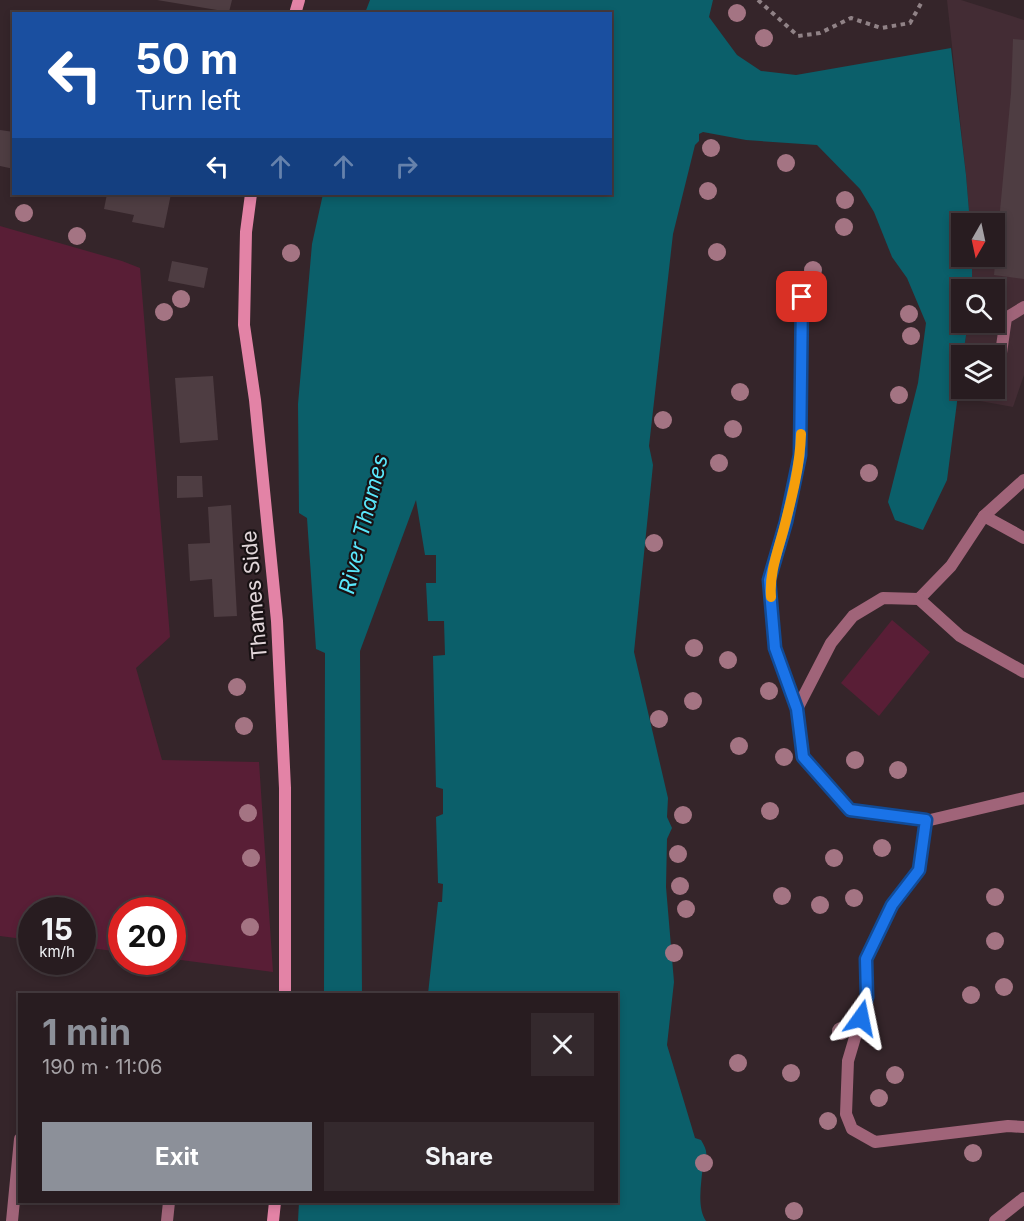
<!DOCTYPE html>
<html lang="en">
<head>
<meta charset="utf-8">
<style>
	body { margin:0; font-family:Inter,sans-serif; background:#34292d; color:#f1f3f6; height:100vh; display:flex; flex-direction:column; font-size:22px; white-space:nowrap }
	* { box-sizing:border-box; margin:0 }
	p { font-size:20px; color:#a5a1a5 }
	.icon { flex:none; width:33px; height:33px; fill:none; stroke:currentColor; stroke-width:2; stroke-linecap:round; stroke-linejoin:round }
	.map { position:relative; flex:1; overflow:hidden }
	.panel { position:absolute; left:18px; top:993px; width:600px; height:210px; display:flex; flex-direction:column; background:#281c20; border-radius:0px; box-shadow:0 3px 9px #0003,0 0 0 2px #443a3e }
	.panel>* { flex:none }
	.guide { position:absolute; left:12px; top:12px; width:600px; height:183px; border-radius:0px; box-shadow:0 3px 9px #0003,0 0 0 2px #443a3e; background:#1a4fa0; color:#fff; overflow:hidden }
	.needle { width:39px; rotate:189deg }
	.buttons { position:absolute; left:951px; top:213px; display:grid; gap:12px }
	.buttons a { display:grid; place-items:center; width:54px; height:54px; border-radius:0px; background:#281c20; box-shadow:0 3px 9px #0003,0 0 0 2px #443a3e; font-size:30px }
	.speed { position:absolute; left:18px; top:897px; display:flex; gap:12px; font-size:30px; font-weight:700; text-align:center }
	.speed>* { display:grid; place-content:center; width:78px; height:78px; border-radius:50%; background:#281c20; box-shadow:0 3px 9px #0003,0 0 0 2px #443a3e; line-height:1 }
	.speed small { font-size:15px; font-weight:400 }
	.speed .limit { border:9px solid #d22; background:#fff; color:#111 }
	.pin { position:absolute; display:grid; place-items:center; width:51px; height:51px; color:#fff; margin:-26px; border-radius:12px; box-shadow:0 3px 9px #0006 }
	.me { position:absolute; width:66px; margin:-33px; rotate:12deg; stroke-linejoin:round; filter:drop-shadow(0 0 4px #0008) }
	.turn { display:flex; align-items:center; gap:21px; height:126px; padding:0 24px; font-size:27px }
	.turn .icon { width:78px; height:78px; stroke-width:2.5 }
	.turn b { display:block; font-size:42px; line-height:51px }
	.lanes { display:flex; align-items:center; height:57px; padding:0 24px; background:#0003; justify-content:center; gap:30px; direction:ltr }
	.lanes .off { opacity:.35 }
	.round { display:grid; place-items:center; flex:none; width:63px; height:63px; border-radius:0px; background:#34292d }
	.overview { display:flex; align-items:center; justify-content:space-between; height:102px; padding:0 24px }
	h1 { font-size:36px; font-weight:700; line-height:45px; color:#8c9099 }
	.action { display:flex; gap:12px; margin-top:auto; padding:12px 24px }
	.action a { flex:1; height:69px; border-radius:0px; background:#8c9099; color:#fff; font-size:24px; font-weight:700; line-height:69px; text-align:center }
	.action a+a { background:#34292d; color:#f1f3f6 }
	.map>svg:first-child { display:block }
	.built { fill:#432c34 }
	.green { fill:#591e36 }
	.water { fill:#0b5f6a }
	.building { fill:#4e3d42 }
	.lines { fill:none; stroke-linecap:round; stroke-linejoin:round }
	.path { stroke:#908286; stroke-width:4; stroke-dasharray:4.5 4.5; stroke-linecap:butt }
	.lane { stroke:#a06479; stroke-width:12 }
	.street { stroke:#a06479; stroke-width:12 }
	.secondary { stroke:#e383a6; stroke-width:12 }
	.tree { fill:#a47483 }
	.route-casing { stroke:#114b97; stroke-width:15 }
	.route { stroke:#1a73e8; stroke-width:10 }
	.slow { stroke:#f59e0b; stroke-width:10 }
	.labels { text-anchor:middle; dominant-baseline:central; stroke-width:4.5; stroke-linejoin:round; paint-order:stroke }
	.street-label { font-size:21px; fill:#e1d6d9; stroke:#181113 }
	.water-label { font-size:22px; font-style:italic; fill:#5ae7fb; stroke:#181113 }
</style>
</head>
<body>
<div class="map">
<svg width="1024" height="1221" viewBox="0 0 1024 1221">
	<rect width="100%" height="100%" fill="#35252a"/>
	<polygon class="built" points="947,0 961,0 1024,20 1024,375 1013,407 958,397 961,371 962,388 994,388 994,356 963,355 968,323 994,322 994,290 972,289 972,257 994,256 994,224 970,223 966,175"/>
	<g class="green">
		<polygon points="0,226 122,261 140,268 170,637 136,668 162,760 259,762 273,972 173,959 172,910 122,910 121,952 83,947 82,910 32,910 31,940 0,936"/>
		<polygon points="892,620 930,652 879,716 841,683"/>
	</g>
	<path class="water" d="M370 0H713L709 17 737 55 761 71 796 75 951 48 966 175 970 223 962 224V256L972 257V289L962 290V322L968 323 963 355 962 356 961 371 947 480 923 530 895 520 888 502 918 383 926 323 907 278 892 257 874 212 860 189 817 145 746 140 703 132 699 134V141L695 145 673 234 649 446 653 465 634 652 668 798 667 817 672 828 667 839 666 887 674 982 667 1045 695 1138 701 1140C706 1149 709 1154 703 1163 702 1181 696 1206 706 1221H298L299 1202H616V994H428L438 902H442L443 884 438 883 436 817 443 814V789L436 787 433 656 445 655 444 621H428L426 583H436V555H425L416 500 360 651 362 994H324L325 653 316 649 307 518 299 513 298 404 312 244 323 194H610V14L365 13Z"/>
	<g class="building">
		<polygon points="157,0 232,0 229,12"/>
		<polygon points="1013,39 1024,40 1024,279 994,275 1011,93"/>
		<polygon points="0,130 14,132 14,169 0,166"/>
		<polygon points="107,194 171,194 164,228 132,222 134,215 104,209"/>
		<polygon points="172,261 208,268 204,288 168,281"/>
		<polygon points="213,376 218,440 180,443 175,378"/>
		<polygon points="177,476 202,476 203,497 177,498"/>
		<polygon points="231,505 237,616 214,617 212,579 190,581 188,544 210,543 208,507"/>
	</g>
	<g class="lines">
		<polyline class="path" points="758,0 798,36 820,33 851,18 881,28 910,23 923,0"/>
		<g class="lane">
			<polyline points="998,374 1006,318 1024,307"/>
			<polyline points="1024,480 984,516 951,566 919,599 883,598 853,616 831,643 797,709 803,757 850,810 926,821 919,871 892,905 866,959 867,997 848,1061 846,1114 852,1129 875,1142 1008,1126 1024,1127"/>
			<polyline points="984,516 1024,538"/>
			<polyline points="919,599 960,636 1024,672"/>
			<polyline points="797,709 775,648 769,580 786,522 800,455 803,298"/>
			<polyline points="926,821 1024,798"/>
			<polyline points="995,1221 1024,1198"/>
		</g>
		<g class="street">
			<polyline points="12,1221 20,1139"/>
			<polyline points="167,1221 169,1202"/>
		</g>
		<g class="secondary">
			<polyline points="295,14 299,0"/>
			<polyline points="251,194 246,232 244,325 255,400 277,621 285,788 285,994"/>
			<polyline points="273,1221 275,1202"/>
		</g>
	</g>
	<g class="tree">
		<circle cx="737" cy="13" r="9"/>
		<circle cx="764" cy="38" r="9"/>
		<circle cx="711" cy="148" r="9"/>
		<circle cx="786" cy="163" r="9"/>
		<circle cx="708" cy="191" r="9"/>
		<circle cx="845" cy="200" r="9"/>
		<circle cx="24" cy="213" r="9"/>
		<circle cx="844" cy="227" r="9"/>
		<circle cx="77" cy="236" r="9"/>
		<circle cx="717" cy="252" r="9"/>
		<circle cx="291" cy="253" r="9"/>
		<circle cx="813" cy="270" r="9"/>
		<circle cx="181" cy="299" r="9"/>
		<circle cx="164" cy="312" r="9"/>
		<circle cx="909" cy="314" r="9"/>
		<circle cx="911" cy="336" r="9"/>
		<circle cx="740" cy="392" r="9"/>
		<circle cx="899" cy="395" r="9"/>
		<circle cx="663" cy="420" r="9"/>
		<circle cx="733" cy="429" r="9"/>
		<circle cx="719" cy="463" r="9"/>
		<circle cx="869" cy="473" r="9"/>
		<circle cx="654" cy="543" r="9"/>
		<circle cx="694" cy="648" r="9"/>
		<circle cx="728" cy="660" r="9"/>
		<circle cx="237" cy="687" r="9"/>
		<circle cx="769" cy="691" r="9"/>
		<circle cx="693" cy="701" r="9"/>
		<circle cx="659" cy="719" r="9"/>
		<circle cx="244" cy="726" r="9"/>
		<circle cx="739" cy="746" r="9"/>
		<circle cx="784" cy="757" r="9"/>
		<circle cx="855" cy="760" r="9"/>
		<circle cx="898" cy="770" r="9"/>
		<circle cx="770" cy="811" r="9"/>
		<circle cx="248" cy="813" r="9"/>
		<circle cx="683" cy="815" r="9"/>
		<circle cx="882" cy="848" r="9"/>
		<circle cx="678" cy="854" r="9"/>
		<circle cx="251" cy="858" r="9"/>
		<circle cx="834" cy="858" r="9"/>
		<circle cx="680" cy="886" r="9"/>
		<circle cx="782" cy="896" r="9"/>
		<circle cx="995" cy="897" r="9"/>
		<circle cx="854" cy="898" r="9"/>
		<circle cx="820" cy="905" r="9"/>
		<circle cx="686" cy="909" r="9"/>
		<circle cx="250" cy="927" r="9"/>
		<circle cx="995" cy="941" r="9"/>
		<circle cx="674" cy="953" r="9"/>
		<circle cx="1004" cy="987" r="9"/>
		<circle cx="971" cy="995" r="9"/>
		<circle cx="841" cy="1031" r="9"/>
		<circle cx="738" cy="1063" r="9"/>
		<circle cx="791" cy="1073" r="9"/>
		<circle cx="895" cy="1075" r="9"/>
		<circle cx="879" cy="1098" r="9"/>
		<circle cx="828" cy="1121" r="9"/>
		<circle cx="973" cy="1153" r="9"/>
		<circle cx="704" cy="1163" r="9"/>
		<circle cx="794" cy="1211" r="9"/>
	</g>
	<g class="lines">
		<g class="route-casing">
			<polyline id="route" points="802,297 800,455 786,522 769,580 775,648 797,709 803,757 850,810 926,820 919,870 892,905 866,959 867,997 861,1018"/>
		</g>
		<use href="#route" class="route"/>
		<path class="slow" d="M771 597C769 573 778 551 784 528 792 497 800 466 801 434"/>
	</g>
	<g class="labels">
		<g class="street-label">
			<text transform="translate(254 595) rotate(-95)">Thames Side</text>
		</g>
		<g class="water-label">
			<text transform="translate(363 524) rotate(-76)">River Thames</text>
		</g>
	</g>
</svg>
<div class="buttons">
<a><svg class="needle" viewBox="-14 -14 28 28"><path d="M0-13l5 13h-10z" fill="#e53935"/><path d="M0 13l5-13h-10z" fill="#a5a1a5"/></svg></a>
<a><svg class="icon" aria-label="search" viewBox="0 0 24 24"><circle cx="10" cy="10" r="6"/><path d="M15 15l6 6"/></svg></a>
<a><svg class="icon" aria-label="layers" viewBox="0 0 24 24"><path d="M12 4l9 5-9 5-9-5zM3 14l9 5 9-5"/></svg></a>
</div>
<div class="speed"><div>15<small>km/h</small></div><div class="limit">20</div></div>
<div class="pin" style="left:802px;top:297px;background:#d93025"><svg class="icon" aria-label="arrive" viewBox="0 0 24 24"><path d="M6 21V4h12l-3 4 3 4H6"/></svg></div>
<svg class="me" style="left:861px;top:1018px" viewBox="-20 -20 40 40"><path d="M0-17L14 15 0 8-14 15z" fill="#1a73e8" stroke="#fff" stroke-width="4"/></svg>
<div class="guide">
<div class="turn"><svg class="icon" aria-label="left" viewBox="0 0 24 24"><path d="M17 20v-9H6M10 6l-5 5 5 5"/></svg><div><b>50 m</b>Turn left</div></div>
<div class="lanes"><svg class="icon" aria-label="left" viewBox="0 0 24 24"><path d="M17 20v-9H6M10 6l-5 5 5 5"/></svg><svg class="icon off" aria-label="ahead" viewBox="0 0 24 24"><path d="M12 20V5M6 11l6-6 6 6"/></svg><svg class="icon off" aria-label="ahead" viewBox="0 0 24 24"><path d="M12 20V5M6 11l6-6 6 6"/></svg><svg class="icon off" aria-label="right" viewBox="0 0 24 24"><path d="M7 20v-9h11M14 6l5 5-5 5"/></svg></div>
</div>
<section class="panel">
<div class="overview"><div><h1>1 min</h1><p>190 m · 11:06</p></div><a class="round"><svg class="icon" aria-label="close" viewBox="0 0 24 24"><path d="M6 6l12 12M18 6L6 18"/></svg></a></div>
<div class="action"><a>Exit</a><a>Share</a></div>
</section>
</div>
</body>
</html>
